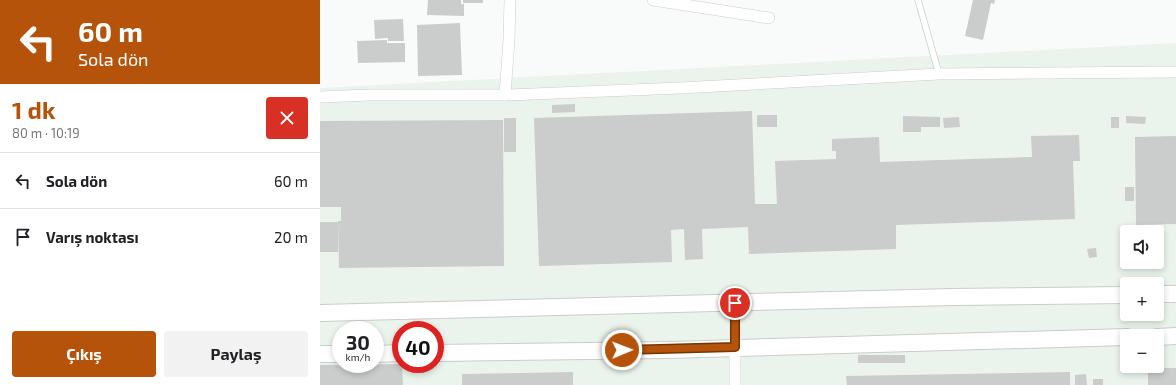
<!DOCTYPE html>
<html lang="tr">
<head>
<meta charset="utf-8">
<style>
	body { margin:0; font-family:"Exo 2",sans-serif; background:#f2f2f2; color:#202124; height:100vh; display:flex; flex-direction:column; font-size:15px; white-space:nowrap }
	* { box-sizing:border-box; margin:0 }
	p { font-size:13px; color:#757577 }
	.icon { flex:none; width:22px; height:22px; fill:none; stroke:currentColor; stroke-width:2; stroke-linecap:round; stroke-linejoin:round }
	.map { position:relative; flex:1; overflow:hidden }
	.details { display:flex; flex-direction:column; background:#fff; width:320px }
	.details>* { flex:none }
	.banner { background:#b45309; color:#fff; overflow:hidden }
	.controls { position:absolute; left:800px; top:225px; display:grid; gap:8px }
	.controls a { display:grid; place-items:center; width:44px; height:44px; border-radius:4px; background:#fff; box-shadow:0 2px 6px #0003; font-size:20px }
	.speed { position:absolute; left:12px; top:321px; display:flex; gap:8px; font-size:20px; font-weight:700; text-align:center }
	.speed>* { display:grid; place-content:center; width:52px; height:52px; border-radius:50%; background:#fff; box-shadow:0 2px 6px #0003; line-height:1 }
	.speed small { font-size:10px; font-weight:400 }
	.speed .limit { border:6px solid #d22; background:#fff; color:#111 }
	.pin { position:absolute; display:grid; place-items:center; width:34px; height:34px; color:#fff; margin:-17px; border:2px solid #fff; border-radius:50%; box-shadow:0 1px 4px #0007 }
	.me { position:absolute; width:44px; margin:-22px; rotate:89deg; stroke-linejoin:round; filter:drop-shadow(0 0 3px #0008) }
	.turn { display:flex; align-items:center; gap:14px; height:84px; padding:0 12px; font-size:18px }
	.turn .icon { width:52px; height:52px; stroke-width:2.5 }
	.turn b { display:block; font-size:28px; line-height:34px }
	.round { display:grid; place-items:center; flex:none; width:42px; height:42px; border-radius:4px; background:#f2f2f2 }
	.head { display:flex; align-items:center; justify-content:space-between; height:68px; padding:0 12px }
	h1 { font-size:24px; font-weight:700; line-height:30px; color:#b45309 }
	.action { display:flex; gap:8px; margin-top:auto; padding:8px 12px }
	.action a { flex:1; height:46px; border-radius:4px; background:#b45309; color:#fff; font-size:16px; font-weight:700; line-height:46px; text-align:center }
	.action a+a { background:#f2f2f2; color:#202124 }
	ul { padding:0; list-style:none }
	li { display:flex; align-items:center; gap:12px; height:56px; padding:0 12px; border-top:1px solid #e0e0e0 }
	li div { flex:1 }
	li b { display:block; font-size:15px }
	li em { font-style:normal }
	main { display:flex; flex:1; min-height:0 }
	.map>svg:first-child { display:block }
	.built { fill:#eaf4ec; fill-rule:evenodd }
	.building { fill:#cacdcb }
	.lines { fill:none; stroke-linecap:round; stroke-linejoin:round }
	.lane-casing { stroke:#cacdcb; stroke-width:7 }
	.street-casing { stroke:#cacdcb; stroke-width:12 }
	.secondary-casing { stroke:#cacdcb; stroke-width:18 }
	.lane { stroke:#fff; stroke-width:5.5 }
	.street { stroke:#fff; stroke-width:11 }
	.secondary { stroke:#fff; stroke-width:16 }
	.route-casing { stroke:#753606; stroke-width:10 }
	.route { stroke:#b45309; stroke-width:7 }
</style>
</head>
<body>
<main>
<section class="details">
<div class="banner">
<div class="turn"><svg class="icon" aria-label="left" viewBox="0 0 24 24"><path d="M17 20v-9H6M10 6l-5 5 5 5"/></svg><div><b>60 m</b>Sola dön</div></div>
</div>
<div class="head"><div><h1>1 dk</h1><p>80 m · 10:19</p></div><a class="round" style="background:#d93025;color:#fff"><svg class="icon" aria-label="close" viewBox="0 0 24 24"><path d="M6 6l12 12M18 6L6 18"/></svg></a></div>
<ul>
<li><svg class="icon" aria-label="left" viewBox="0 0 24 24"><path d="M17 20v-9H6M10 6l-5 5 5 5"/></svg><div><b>Sola dön</b></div><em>60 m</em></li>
<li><svg class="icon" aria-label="arrive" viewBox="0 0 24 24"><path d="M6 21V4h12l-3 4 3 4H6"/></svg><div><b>Varış noktası</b></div><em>20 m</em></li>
</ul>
<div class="action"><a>Çıkış</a><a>Paylaş</a></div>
</section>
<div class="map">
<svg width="856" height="385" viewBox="0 0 856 385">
	<rect width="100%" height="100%" fill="#f8fbf9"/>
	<path class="built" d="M856 43V385H0V88ZM807 232H837V262H807ZM807 284H837V314H807ZM21 330H55V364H21ZM81 330H115V364H81ZM807 336H837V366H807Z"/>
	<g class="building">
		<polygon points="108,0 141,0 141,4 144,4 144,16 107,15"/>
		<rect x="143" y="0" width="20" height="3"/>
		<polygon points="653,0 675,0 674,4 671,3 663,40 645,36"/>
		<polygon points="83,19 84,41 68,41 68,38 55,39 54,20"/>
		<polygon points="140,23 142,75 98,76 97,25"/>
		<polygon points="67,40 67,43 85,43 85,62 38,63 37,41"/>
		<polygon points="255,104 255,112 232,113 232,105"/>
		<polygon points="432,111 435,204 457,204 455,161 516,159 516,151 512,151 512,139 559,137 560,162 712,157 711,136 759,135 760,161 753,161 755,219 576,225 576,249 429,254 428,227 382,229 383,259 365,260 364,229 351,230 352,262 219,266 214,118"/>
		<rect x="437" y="115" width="20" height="12"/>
		<polygon points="583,116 620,117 620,127 601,127 601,132 583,132"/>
		<polygon points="806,116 826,117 825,124 806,123"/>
		<polygon points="639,117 640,127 624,128 623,118"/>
		<rect x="791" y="117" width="8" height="11"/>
		<rect x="184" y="118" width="12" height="34"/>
		<polygon points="183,120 184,266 19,268 18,221 21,221 21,207 0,207 0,121"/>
		<polygon points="856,136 856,224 816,225 815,137"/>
		<rect x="805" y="187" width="9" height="14"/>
		<rect x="0" y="222" width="18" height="30"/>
		<polygon points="776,248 777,257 769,258 767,249"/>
		<rect x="538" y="355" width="47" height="8"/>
		<polygon points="82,364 83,385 0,385 0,365"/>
		<rect x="828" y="368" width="28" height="17"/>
		<polygon points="253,372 253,385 142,385 142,374"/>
		<polygon points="750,372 750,385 527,385 526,376"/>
		<polygon points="766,374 767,385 755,385 755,375"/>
		<rect x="773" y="379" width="10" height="6"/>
	</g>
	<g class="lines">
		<g class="lane-casing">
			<polyline id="lane" points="598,0 619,74"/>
		</g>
		<g class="street-casing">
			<g id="street">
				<polyline points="333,0 449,18"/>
				<polyline points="185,95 360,88 619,74 856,72"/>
				<polyline points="0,97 49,95 185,95 189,40 190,0"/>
				<polyline points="415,385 415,303"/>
			</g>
		</g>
		<g class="secondary-casing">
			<g id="secondary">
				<polyline points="837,294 856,294"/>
				<polyline points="0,313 633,297 807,295"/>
				<polyline points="837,337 856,336"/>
				<polyline points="115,353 349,350 807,337"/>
				<polyline points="0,354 21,354"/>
				<polyline points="55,354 81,353"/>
			</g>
		</g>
		<use href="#lane" class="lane"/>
		<use href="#street" class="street"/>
		<use href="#secondary" class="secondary"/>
	</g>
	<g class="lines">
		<g class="route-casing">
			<polyline id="route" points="302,350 415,347 415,303"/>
		</g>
		<use href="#route" class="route"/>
	</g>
</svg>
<div class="controls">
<a><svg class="icon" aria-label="sound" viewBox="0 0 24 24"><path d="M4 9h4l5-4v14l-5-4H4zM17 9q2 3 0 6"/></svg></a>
<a>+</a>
<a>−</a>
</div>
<div class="speed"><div>30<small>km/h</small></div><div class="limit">40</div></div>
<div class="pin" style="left:415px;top:303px;background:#d93025"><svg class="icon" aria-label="arrive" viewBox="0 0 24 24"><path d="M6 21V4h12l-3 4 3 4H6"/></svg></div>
<svg class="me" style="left:302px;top:350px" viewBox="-20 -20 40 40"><circle r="17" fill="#b45309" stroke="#fff" stroke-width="3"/><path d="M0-11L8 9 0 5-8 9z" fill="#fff"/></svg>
</div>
</main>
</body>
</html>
